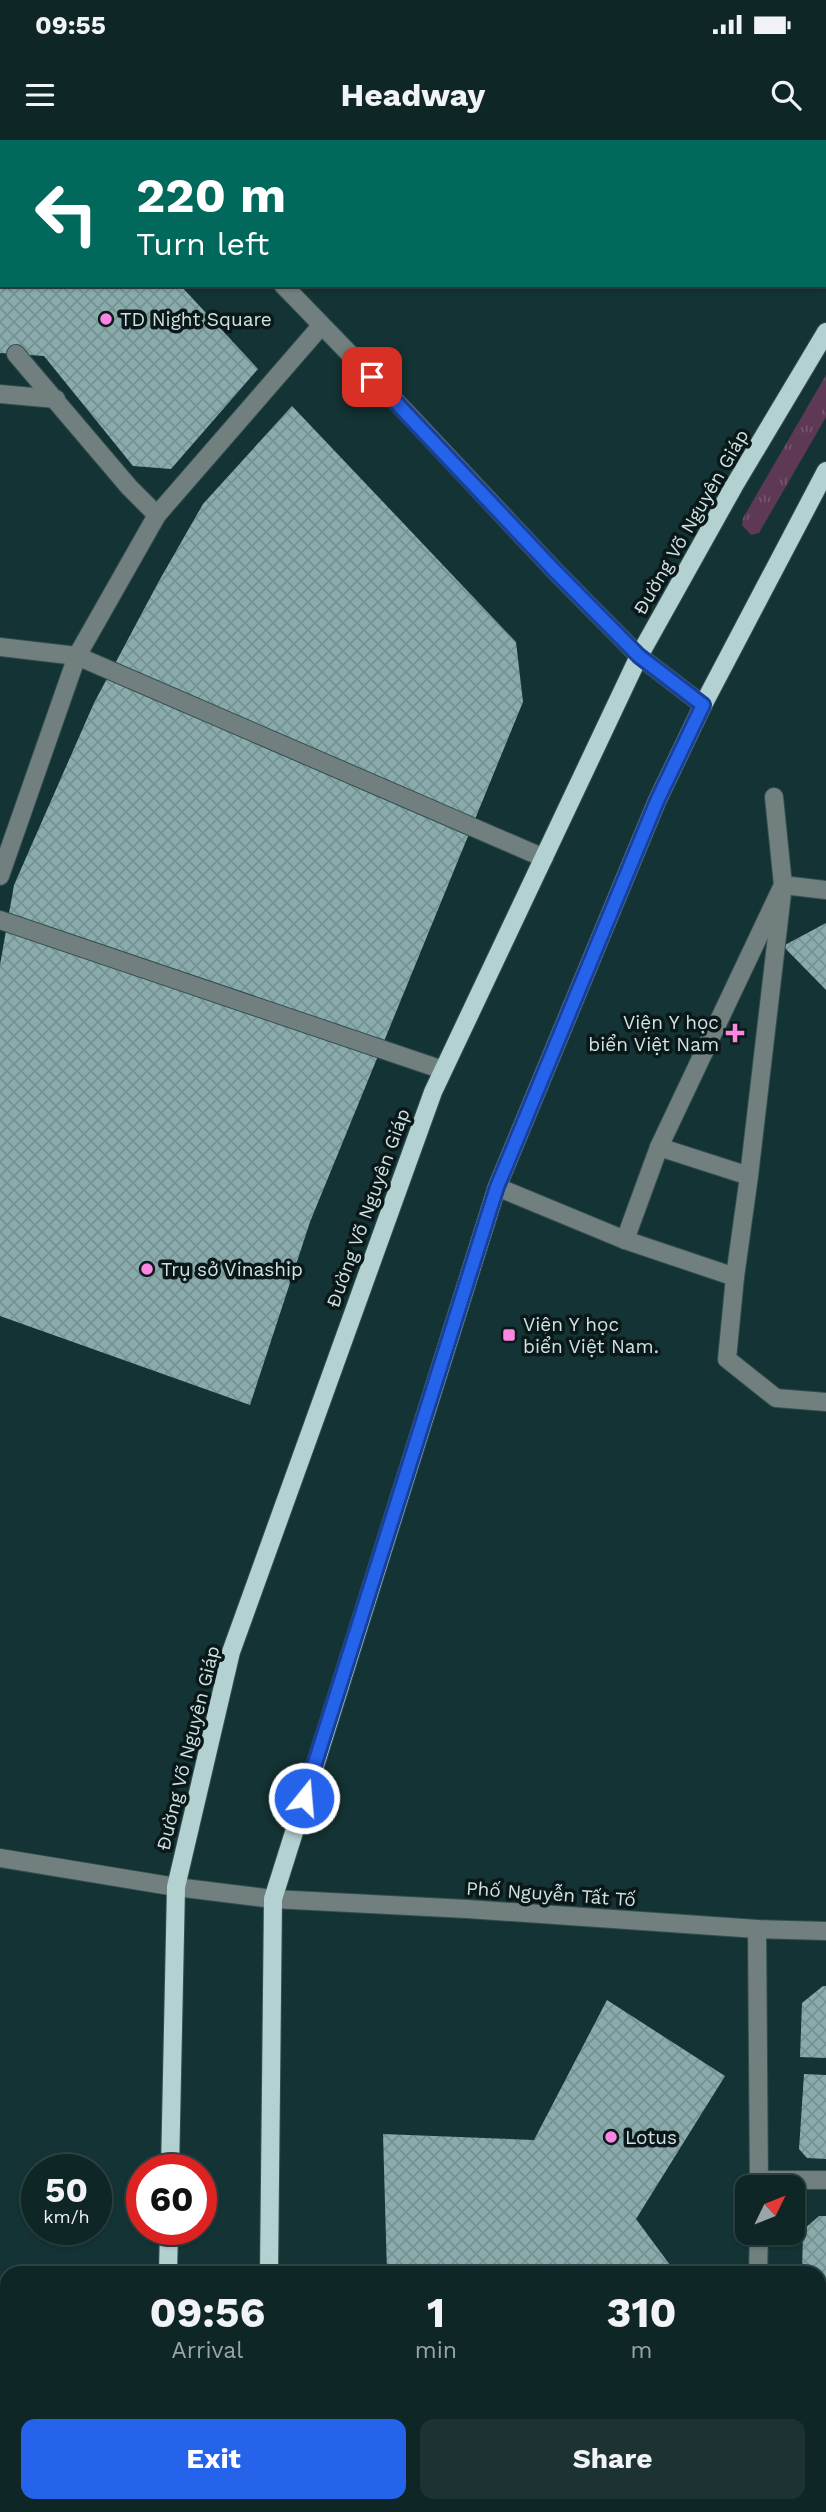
<!DOCTYPE html>
<html lang="en">
<head>
<meta charset="utf-8">
<style>
	body { margin:0; font-family:"Work Sans",sans-serif; background:#1d3233; color:#f1f3f6; height:100vh; display:flex; flex-direction:column; font-size:26px; white-space:nowrap }
	* { box-sizing:border-box; margin:0 }
	p { font-size:23px; color:#9ba5a7 }
	.icon { flex:none; width:38px; height:38px; fill:none; stroke:currentColor; stroke-width:2; stroke-linecap:round; stroke-linejoin:round }
	.map { position:relative; flex:1; overflow:hidden }
	.drawer { position:absolute; left:0px; top:2126px; width:826px; height:247px; display:flex; flex-direction:column; background:#0f2627; border-radius:21px 21px 0 0; box-shadow:0 2px 5px #0004,0 0 0 2px #2f4344 }
	.drawer>* { flex:none }
	.top-card { position:absolute; left:0px; top:0px; width:826px; height:147px; box-shadow:0 2px 5px #0004,0 0 0 2px #2f4344; background:#00695c; color:#fff; overflow:hidden }
	.needle { width:46px; rotate:47deg }
	.tools { position:absolute; left:735px; top:2035px; display:grid; gap:14px }
	.tools a { display:grid; place-items:center; width:70px; height:70px; border-radius:14px; background:#0f2627; box-shadow:0 2px 5px #0004,0 0 0 2px #2f4344; font-size:35px }
	.speed { position:absolute; left:21px; top:2014px; display:flex; gap:14px; font-size:35px; font-weight:700; text-align:center }
	.speed>* { display:grid; place-content:center; width:91px; height:91px; border-radius:50%; background:#0f2627; box-shadow:0 2px 5px #0004,0 0 0 2px #2f4344; line-height:1 }
	.speed small { font-size:18px; font-weight:400 }
	.speed .limit { border:10px solid #d22; background:#fff; color:#111 }
	.pin { position:absolute; display:grid; place-items:center; width:60px; height:60px; color:#fff; margin:-30px; border-radius:14px; box-shadow:0 4px 10px #0006 }
	.me { position:absolute; width:77px; margin:-38px; rotate:17deg; stroke-linejoin:round; filter:drop-shadow(0 0 5px #0008) }
	.turn { display:flex; align-items:center; gap:24px; height:147px; padding:0 21px; font-size:32px }
	.turn .icon { width:91px; height:91px; stroke-width:2.5 }
	.turn b { display:block; font-size:49px; line-height:60px }
	.eta { display:flex; justify-content:space-evenly; align-items:center; height:119px; text-align:center }
	.eta b { font-size:42px; font-weight:700; line-height:49px }
	.cta { display:flex; gap:14px; margin-top:auto; padding:14px 21px }
	.cta a { flex:1; height:80px; border-radius:14px; background:#2563eb; color:#fff; font-size:28px; font-weight:700; line-height:80px; text-align:center }
	.cta a+a { background:#1d3233; color:#f1f3f6 }
	.status { display:flex; justify-content:space-between; align-items:center; height:49px; padding:0 35px; background:#0f2627; direction:ltr }
	.status svg { height:19px; fill:currentColor }
	header { display:flex; justify-content:space-between; align-items:center; height:91px; padding:0 21px; background:#0f2627; font-size:32px; font-weight:700 }
	.map>svg:first-child { display:block }
	.grass { fill:url(#grass-tufts) }
	.building { fill:url(#building-cross-hatch) }
	.lines { fill:none; stroke-linecap:round; stroke-linejoin:round }
	.minor-casing { stroke:#324f50; stroke-width:20 }
	.major-casing { stroke:#324f50; stroke-width:20 }
	.minor { stroke:#717f7f; stroke-width:18 }
	.major { stroke:#b3d1d1; stroke-width:18 }
	.route-casing { stroke:#184099; stroke-width:18 }
	.route { stroke:#2563eb; stroke-width:12 }
	.poi-dot { fill:#fd86e2; stroke:#0b1819; stroke-width:2.5 }
	.labels { text-anchor:middle; dominant-baseline:central; stroke-width:7; stroke-linejoin:round; paint-order:stroke }
	.poi-label { font-size:19px; fill:#d0e2e2; stroke:#0b1819; text-anchor:start }
	.street-label { font-size:19px; fill:#d0e2e2; stroke:#0b1819 }
</style>
</head>
<body>
<div class="status"><b>09:55</b><svg viewBox="0 0 49 12"><path d="M0 12V9h3v3zM5 12V6h3v6zM10 12V3h3v9zM15 12V0h3v12zM26 1h20v11H26zM47 4h2v5h-2z"/></svg></div>
<header><svg class="icon" aria-label="menu" viewBox="0 0 24 24"><path d="M4 6h16M4 12h16M4 18h16"/></svg>Headway<svg class="icon" aria-label="search" viewBox="0 0 24 24"><circle cx="10" cy="10" r="6"/><path d="M15 15l6 6"/></svg></header>
<div class="map">
<svg width="826" height="2372" viewBox="0 0 826 2372">
	<defs>
		<pattern id="grass-tufts" width="24" height="20" patternUnits="userSpaceOnUse" patternTransform="scale(1.75)"><rect width="24" height="20" fill="#5e3955"/><path d="M3 7l-1-3M5 7V3M7 7l1-3M15 17l-1-3M17 17v-4M19 17l1-3" fill="none" stroke="#74556d"/></pattern>
		<pattern id="building-cross-hatch" width="8" height="8" patternUnits="userSpaceOnUse" patternTransform="scale(1.75)"><rect width="8" height="8" fill="#89abac"/><path d="M0 0l8 8M0 8l8-8" fill="none" stroke="#769192"/></pattern>
	</defs>
	<rect width="100%" height="100%" fill="#143334"/>
	<polygon class="grass" points="826,235 826,277 759,393 751,395 742,385 743,378"/>
	<g class="building">
		<polygon points="0,145 180,145 258,229 171,329 133,326 44,216 0,213"/>
		<polygon points="292,266 516,502 523,562 310,1082 250,1265 0,1176 0,825 14,745 94,563 159,441 203,364"/>
		<polygon points="826,783 826,850 783,806"/>
		<polygon points="823,1846 826,1846 826,1918 800,1917 802,1863"/>
		<polygon points="607,1860 725,1936 636,2079 676,2133 387,2133 383,1994 534,2000"/>
		<polygon points="804,1934 826,1935 826,2019 807,2018 799,2009"/>
		<polygon points="819,2076 826,2076 826,2157 819,2157 819,2133 802,2133 803,2090"/>
		<rect x="819" y="2171" width="7" height="80"/>
		<polygon points="819,2328 826,2328 826,2372 798,2372 798,2366 819,2366"/>
		<polygon points="395,2366 683,2366 683,2372 398,2372"/>
	</g>
	<g class="lines">
		<g class="minor-casing">
			<g id="minor">
				<polyline points="148,0 150,2"/>
				<polyline points="283,145 406,272 555,431 639,516 703,565"/>
				<polyline points="0,254 56,259"/>
				<polyline points="157,375 321,186"/>
				<polyline points="0,507 77,516 544,718"/>
				<polyline points="0,736 77,516 157,375 129,347 16,214"/>
				<polyline points="0,780 443,930"/>
				<polyline points="659,1007 749,1036"/>
				<polyline points="497,1047 625,1100 735,1137 727,1219 776,1258 826,1262"/>
				<polyline points="625,1100 659,1007 783,745 826,750"/>
				<polyline points="735,1137 749,1036 783,745 774,657"/>
				<polyline points="0,1718 176,1747 273,1759 467,1769 757,1789 826,1791"/>
				<polyline points="757,1789 759,2048"/>
				<polyline points="759,2040 826,2040"/>
				<polyline points="758,2133 759,2093"/>
				<polyline points="0,2214 7,2214"/>
				<polyline points="819,2291 826,2291"/>
				<polyline points="757,2372 758,2366"/>
			</g>
		</g>
		<g class="major-casing">
			<g id="major">
				<polyline points="170,2030 176,1747 231,1512 433,952 639,516 734,346 826,192"/>
				<polyline points="168,2133 169,2090"/>
				<polyline points="269,2133 273,1759 497,1047 657,661 703,565 826,331"/>
				<polyline points="166,2372 166,2366"/>
				<polyline points="266,2372 266,2366"/>
			</g>
		</g>
		<use href="#minor" class="minor"/>
		<use href="#major" class="major"/>
	</g>
	<g class="lines">
		<g class="route-casing">
			<polyline id="route" points="304,1658 497,1047 657,661 703,565 639,516 555,431 372,237"/>
		</g>
		<use href="#route" class="route"/>
	</g>
	<g class="poi-dot">
		<circle cx="106" cy="179" r="7"/>
		<path d="M731.5 882.5h7v7h7v7h-7v7h-7v-7h-7v-7h7z"/>
		<circle cx="147" cy="1129" r="7"/>
		<rect x="502" y="1188" width="14" height="14" rx="3.5"/>
		<circle cx="611" cy="1997" r="7"/>
	</g>
	<g class="labels">
		<g class="poi-label">
			<text x="120" y="179">TD Night Square</text>
			<text x="719" y="882" text-anchor="end">Viện Y học<tspan x="719" dy="22">biển Việt Nam</tspan></text>
			<text x="161" y="1129">Trụ sở Vinaship</text>
			<text x="523" y="1184">Viện Y học<tspan x="523" dy="22">biển Việt Nam.</tspan></text>
			<text x="625" y="1997">Lotus</text>
		</g>
		<g class="street-label">
			<text transform="translate(691 382) rotate(-60)">Đường Võ Nguyên Giáp</text>
			<text transform="translate(368 1068) rotate(-70)">Đường Võ Nguyên Giáp</text>
			<text transform="translate(188 1608) rotate(-76)">Đường Võ Nguyên Giáp</text>
			<text transform="translate(551 1754) rotate(4)">Phố Nguyễn Tất Tố</text>
		</g>
	</g>
</svg>
<div class="tools">
<a><svg class="needle" viewBox="-14 -14 28 28"><path d="M0-13l5 13h-10z" fill="#e53935"/><path d="M0 13l5-13h-10z" fill="#9ba5a7"/></svg></a>
</div>
<div class="speed"><div>50<small>km/h</small></div><div class="limit">60</div></div>
<div class="pin" style="left:372px;top:237px;background:#d93025"><svg class="icon" aria-label="arrive" viewBox="0 0 24 24"><path d="M6 21V4h12l-3 4 3 4H6"/></svg></div>
<svg class="me" style="left:304px;top:1658px" viewBox="-20 -20 40 40"><circle r="17" fill="#2563eb" stroke="#fff" stroke-width="3"/><path d="M0-11L8 9 0 5-8 9z" fill="#fff"/></svg>
<div class="top-card">
<div class="turn"><svg class="icon" aria-label="left" viewBox="0 0 24 24"><path d="M17 20v-9H6M10 6l-5 5 5 5"/></svg><div><b>220 m</b>Turn left</div></div>
</div>
<section class="drawer">
<div class="eta">
<div><b>09:56</b><p>Arrival</p></div>
<div><b>1</b><p>min</p></div>
<div><b>310</b><p>m</p></div>
</div>
<div class="cta"><a>Exit</a><a>Share</a></div>
</section>
</div>
</body>
</html>
